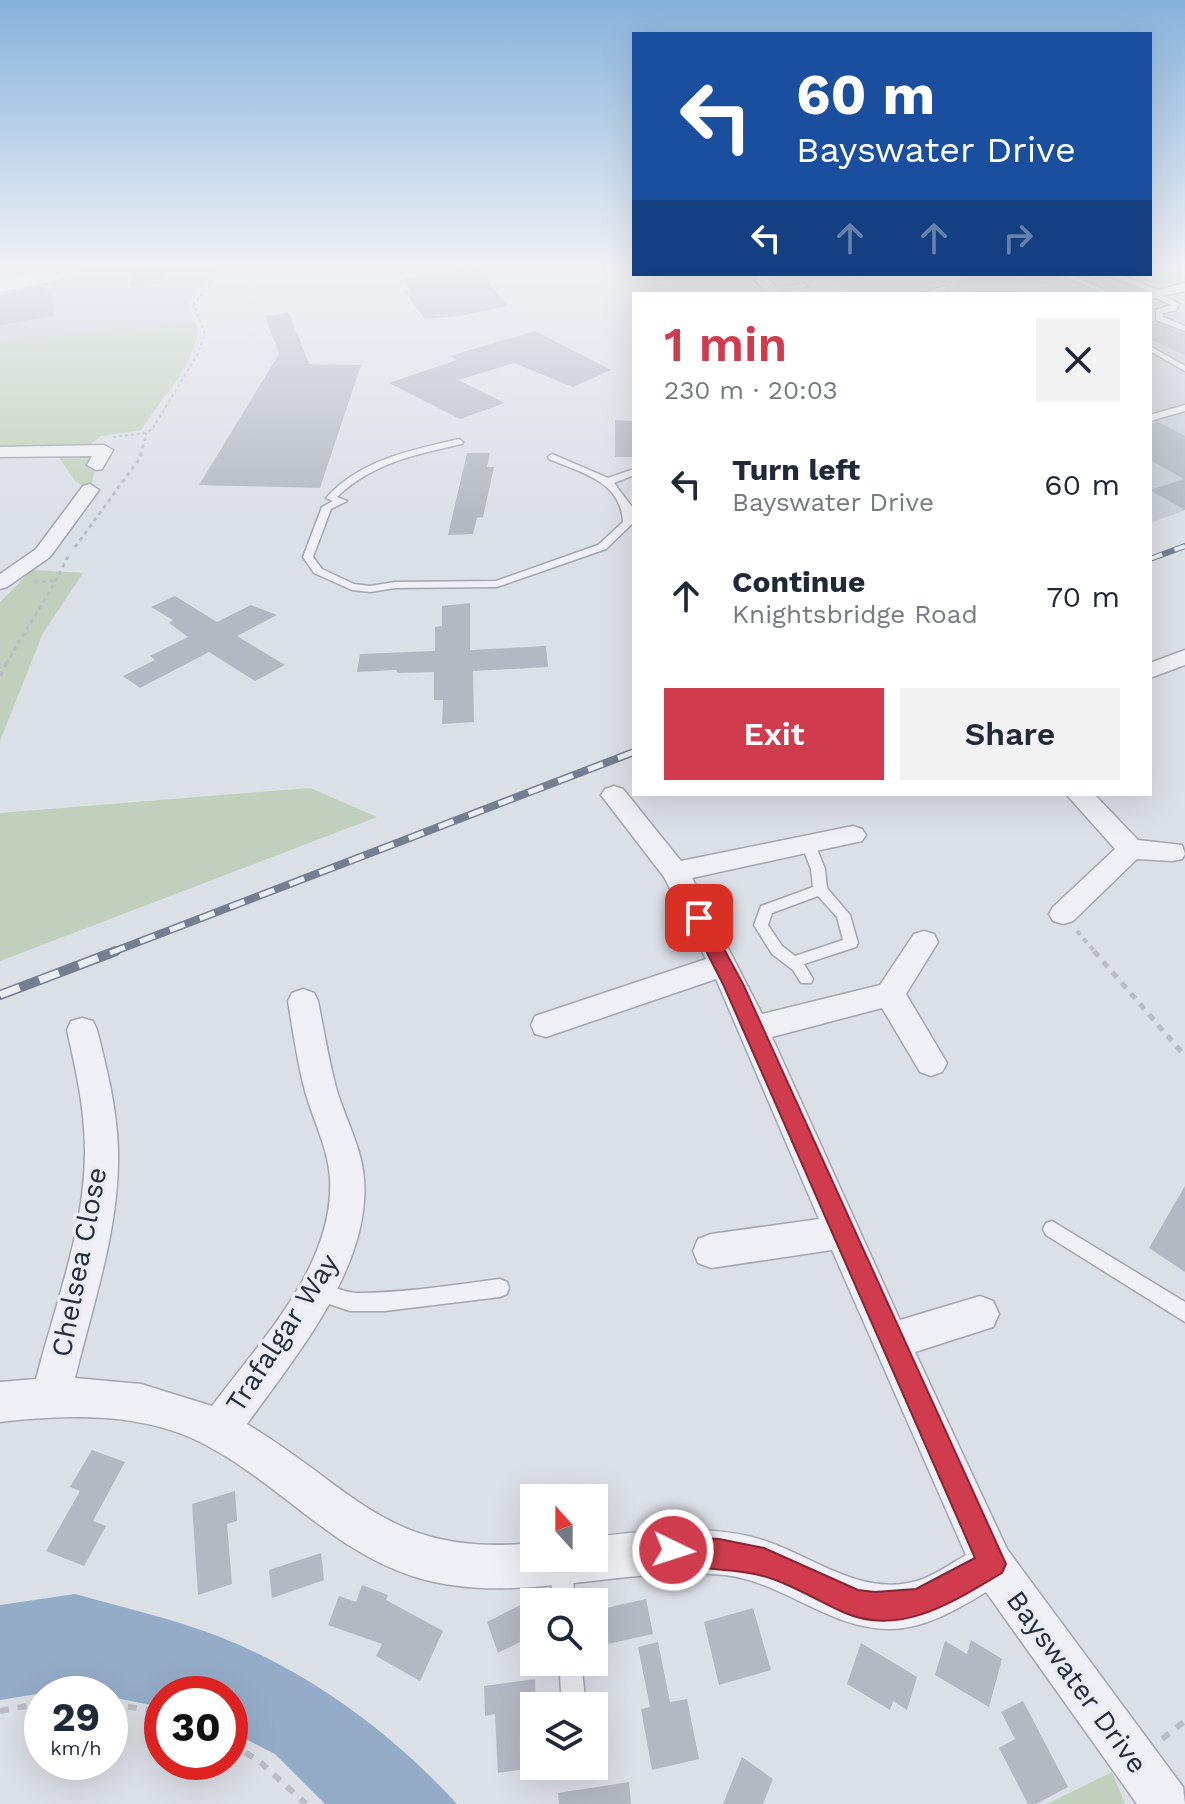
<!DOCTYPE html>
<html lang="en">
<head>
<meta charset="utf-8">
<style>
	body { margin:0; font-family:"Work Sans",sans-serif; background:#f2f2f3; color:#1f2937; height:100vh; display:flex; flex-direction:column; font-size:30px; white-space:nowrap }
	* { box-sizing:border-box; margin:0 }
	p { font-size:26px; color:#747a83 }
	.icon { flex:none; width:44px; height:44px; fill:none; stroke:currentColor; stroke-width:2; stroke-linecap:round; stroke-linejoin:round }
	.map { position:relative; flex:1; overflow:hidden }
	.sheet { position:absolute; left:632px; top:292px; width:520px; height:504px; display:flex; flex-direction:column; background:#fff; border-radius:0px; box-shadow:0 8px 32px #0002 }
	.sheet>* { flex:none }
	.hud { position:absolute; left:632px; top:32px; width:520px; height:244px; border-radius:0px; box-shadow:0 8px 32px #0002; background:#1a4fa0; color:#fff; overflow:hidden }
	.needle { width:52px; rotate:339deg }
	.buttons { position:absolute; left:520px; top:1484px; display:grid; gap:16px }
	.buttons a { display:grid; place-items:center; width:88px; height:88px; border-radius:0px; background:#fff; box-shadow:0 8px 32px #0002; font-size:40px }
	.speed { position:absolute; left:24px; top:1676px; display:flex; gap:16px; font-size:40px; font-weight:700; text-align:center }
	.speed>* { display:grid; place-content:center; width:104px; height:104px; border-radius:50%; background:#fff; box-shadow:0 8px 32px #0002; line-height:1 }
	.speed small { font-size:20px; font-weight:400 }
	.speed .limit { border:12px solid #d22; background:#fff; color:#111 }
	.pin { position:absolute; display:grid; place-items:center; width:68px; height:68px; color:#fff; margin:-34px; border-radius:16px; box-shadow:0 4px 12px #0006 }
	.me { position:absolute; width:88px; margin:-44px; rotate:94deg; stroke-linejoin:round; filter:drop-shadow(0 0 6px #0008) }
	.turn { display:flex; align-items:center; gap:28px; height:168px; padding:0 32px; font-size:36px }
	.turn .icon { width:104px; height:104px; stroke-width:2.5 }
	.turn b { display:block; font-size:56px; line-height:68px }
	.lanes { display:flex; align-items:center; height:76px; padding:0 32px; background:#0003; justify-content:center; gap:40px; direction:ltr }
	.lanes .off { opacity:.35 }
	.round { display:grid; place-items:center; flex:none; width:84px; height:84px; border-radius:0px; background:#f2f2f3 }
	.headline { display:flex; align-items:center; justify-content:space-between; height:136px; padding:0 32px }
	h1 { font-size:48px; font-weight:600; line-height:60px; color:#d03b4e }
	.action { display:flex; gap:16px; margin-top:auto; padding:16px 32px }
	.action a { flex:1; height:92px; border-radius:0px; background:#d03b4e; color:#fff; font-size:32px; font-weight:600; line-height:92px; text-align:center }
	.action a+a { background:#f2f2f3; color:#1f2937 }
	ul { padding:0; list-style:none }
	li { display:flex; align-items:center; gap:24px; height:112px; padding:0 32px }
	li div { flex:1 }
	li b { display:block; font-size:30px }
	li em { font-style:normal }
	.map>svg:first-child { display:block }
	.built { fill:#c9ced8 }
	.green { fill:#c1d0bc }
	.water { fill:#95acc8 }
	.building { fill:#b3b8c3 }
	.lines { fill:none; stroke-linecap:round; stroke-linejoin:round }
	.lane-casing { stroke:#a1a6b0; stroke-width:3 }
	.street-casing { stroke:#a1a6b0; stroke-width:3 }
	.path-far4 { stroke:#babdc5; stroke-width:2; stroke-dasharray:3 3; stroke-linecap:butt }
	.path-far3 { stroke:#babdc5; stroke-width:3; stroke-dasharray:4 4; stroke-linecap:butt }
	.path-far2 { stroke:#babdc5; stroke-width:4; stroke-dasharray:5 5; stroke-linecap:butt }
	.path-far1 { stroke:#babdc5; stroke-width:5; stroke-dasharray:7 7; stroke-linecap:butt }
	.path { stroke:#babdc5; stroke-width:6; stroke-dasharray:9 9; stroke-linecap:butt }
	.lane { fill:#eef0f5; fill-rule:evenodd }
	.street { fill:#eef0f5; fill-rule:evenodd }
	.secondary { fill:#fff; fill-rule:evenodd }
	.rail-far2-casing { stroke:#757e90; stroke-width:6 }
	.rail-far1-casing { stroke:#757e90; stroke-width:8 }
	.rail-casing { stroke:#757e90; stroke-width:10 }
	.rail-far2 { stroke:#eaeef4; stroke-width:4; stroke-dasharray:13; stroke-linecap:butt }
	.rail-far1 { stroke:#eaeef4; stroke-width:5; stroke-dasharray:16; stroke-linecap:butt }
	.rail { stroke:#eaeef4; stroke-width:7; stroke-dasharray:21; stroke-linecap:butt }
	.route { fill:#d03b4e; stroke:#872633; stroke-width:2 }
	.labels { text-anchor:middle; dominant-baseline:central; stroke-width:7; stroke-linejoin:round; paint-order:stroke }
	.near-street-label { font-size:28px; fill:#252d3c; stroke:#eaeef4 }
</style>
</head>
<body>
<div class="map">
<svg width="1185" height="1804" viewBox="0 0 1185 1804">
	<rect width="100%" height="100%" fill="#dbdfe6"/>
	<g class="built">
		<polygon points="77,267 218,267 192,296 188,304 198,330 196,341 177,379 141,430 101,436 89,445 0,447 0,290"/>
		<polygon points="1150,267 1185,267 1185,510 1150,523 1150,294 850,294 829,283 871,274 1150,274"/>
	</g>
	<g class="green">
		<path d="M195 323C205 353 157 404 141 430L101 436 89 445 0 447V342Z"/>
		<polygon points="104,450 96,465 90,490 75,481 56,453"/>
		<polygon points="32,570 83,573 43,633 0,741 0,602"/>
		<polygon points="310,788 377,817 0,961 0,813"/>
		<polygon points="1112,1772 1125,1804 1047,1804"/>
	</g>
	<path class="water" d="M75 1594C121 1607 170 1618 215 1635 308 1671 390 1731 457 1804H325L275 1754 230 1731V1694H162V1707L110 1697V1694L43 1693 0 1700V1605Z"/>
	<g class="building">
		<polygon points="136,267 165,267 161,284 130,286"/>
		<polygon points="477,269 508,306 460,316 425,319 405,293 410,289 403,278"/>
		<polygon points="980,274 1057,274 1062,280 1010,294 974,294 947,282"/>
		<polygon points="42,286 51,293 54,316 0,325 0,295"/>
		<polygon points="289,313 309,364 361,365 320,488 199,485 279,354 265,316"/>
		<polygon points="1153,321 1185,334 1185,355 1150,339 1150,322"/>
		<polygon points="535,331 611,370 573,387 514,363 458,380 505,403 460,419 389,383 457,360 450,356"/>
		<polygon points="615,420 634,421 634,457 615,457"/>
		<polygon points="1158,422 1185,436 1185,510 1150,490 1184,479 1150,460 1150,424"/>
		<polygon points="467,453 490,453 487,467 494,467 483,517 477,518 473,534 448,535"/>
		<polygon points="175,596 217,622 251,605 277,615 237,636 285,665 255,681 209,652 140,688 123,676 155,660 150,656 188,637 169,623 173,620 151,607"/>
		<polygon points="470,603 470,650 546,646 548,667 473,671 474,722 442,724 443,700 434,700 434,672 398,673 396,670 357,672 360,654 435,651 435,627 442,626 442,606"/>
		<polygon points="1185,1186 1185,1272 1149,1248"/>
		<polygon points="92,1450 125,1462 93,1521 106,1526 84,1566 46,1551 80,1491 70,1487"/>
		<polygon points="235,1491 237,1521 227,1524 232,1584 198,1595 192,1504"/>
		<polygon points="321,1553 324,1580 272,1598 269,1570"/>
		<polygon points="362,1585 388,1595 386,1600 443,1631 420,1681 376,1656 382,1644 328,1625 339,1596 356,1602"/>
		<polygon points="534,1598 534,1635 498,1653 487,1622"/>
		<polygon points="646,1599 653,1634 603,1645 597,1610"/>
		<polygon points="753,1608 771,1670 719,1685 704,1622"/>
		<polygon points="971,1640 1002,1659 989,1707 935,1675 945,1641 967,1654"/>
		<polygon points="658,1642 670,1702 687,1699 699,1759 652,1770 641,1709 650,1707 638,1647"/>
		<polygon points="861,1643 917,1677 907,1710 893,1701 890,1710 847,1684"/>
		<polygon points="535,1679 536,1706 523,1710 527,1769 498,1773 495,1714 485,1716 484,1686"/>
		<polygon points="1023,1701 1068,1787 1036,1804 1028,1804 999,1748 1015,1739 1001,1712"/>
		<polygon points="742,1757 773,1779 763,1804 723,1804"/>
		<polygon points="629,1782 631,1804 559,1804 558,1793"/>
	</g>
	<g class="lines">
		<g class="lane-casing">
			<g id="lane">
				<polygon points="1181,267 1185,267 1185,269 1182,268"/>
				<polygon points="1060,274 1069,274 1114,294 1104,294"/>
				<polygon points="1087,274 1117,274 1163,292 1162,295 1179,304 1176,310 1163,313 1163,317 1185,326 1185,331 1156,320 1156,310 1171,305 1152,296 1153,292 1109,276 1096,278"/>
				<polygon points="806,284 808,287 768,290 764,288"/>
				<polygon points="946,286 948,289 930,294 917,294"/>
				<polygon points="1150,346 1185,366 1185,371 1150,351"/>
				<polygon points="1185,405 1185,411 1150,421 1150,415"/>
				<path d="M459 439 463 442 462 444C417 454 372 463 337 497L347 501 331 509 313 557 322 569 354 584 370 586 395 582 496 581 598 545 623 522C621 481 582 473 549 459L548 457 552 454 608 478 634 469V475L614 483 632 507 633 523 606 549 497 587 395 588 370 592 352 590 314 573 303 557 322 507 333 501 326 498C360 460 411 450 459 439Z"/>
				<path d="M808 839 815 844 825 869 827 888 850 915 858 943 856 947 804 964 813 979 811 983H801L793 970 772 954 754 925 761 906 813 887 811 869 801 844ZM818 896 837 917 843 940 795 956 782 946 768 925 772 913Z"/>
				<polygon points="1052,1221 1185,1302 1185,1322 1046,1235 1043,1229 1046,1223"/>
				<path d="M500 1279 507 1282 509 1288 507 1294 500 1297 385 1311H350L308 1297 306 1291 308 1285C323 1279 341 1293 357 1293 405 1293 452 1285 500 1279Z"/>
				<polygon points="557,1558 569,1559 572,1567 575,1602 553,1602 550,1567 553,1559"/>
				<polygon points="559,1662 581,1662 586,1706 562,1706"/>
			</g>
		</g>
		<g class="street-casing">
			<g id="street">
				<polygon points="757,274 771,274 769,279 782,294 767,294 755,280"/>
				<polygon points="1185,283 1185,291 1150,299 1150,294 1144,294"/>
				<polygon points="104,445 113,450 102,469 96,470 87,465 92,456 0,457 0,447"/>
				<polygon points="90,484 99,490 50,557 7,587 0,589 0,574 36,549 83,486"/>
				<polygon points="1185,650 1185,665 1150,678 1150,663"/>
				<path d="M614 786 623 789 681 861 853 826 862 829 866 835 862 841 692 878 762 1014 880 985 914 934 924 931 934 934 938 942 906 994 947 1063 942 1072 931 1076 920 1072 882 1008 772 1037 900 1320 980 1296 993 1301 999 1314 993 1327 915 1352 1007 1549 1183 1787 1185 1804H1137L986 1592C958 1609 924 1629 891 1629 831 1630 784 1582 725 1575 621 1564 514 1609 412 1576 330 1549 277 1481 202 1443 142 1412 65 1414 0 1422V1382L36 1379C55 1305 85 1229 85 1151 85 1110 76 1070 67 1030L71 1021 82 1018 93 1021 97 1030C107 1069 117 1109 118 1150 120 1227 93 1304 75 1378L141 1384 212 1406C260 1341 335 1265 330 1178 328 1148 313 1120 305 1091 297 1061 293 1031 288 1001L292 993 303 989 314 993 318 1001C324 1031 329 1062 337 1091 346 1120 362 1149 364 1179 371 1267 295 1357 247 1424 358 1491 388 1557 534 1543V1558H594V1537C644 1531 698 1525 748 1536 807 1549 859 1602 923 1579 938 1573 952 1563 966 1555L832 1250 711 1268 698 1263 693 1251 698 1239 711 1234 819 1219 716 979 546 1037 535 1034 531 1025 535 1016 706 959 664 877 601 795 605 789Z"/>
				<polygon points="1066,794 1094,794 1138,840 1182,845 1185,854 1182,859 1173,861 1137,859 1073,921 1063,924 1053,921 1049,914 1053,907 1115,849"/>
			</g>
		</g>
		<g class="path-far4">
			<polyline points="113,437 146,433 153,428 197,355 205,334 194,304 224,267"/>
			<polyline points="145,441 146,433"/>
		</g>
		<g class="path-far3">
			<polyline points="75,547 140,458 145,439"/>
			<polyline points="34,582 56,581"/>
			<path d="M6 664C27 627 52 592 69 554"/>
		</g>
		<g class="path-far2">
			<polyline points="0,676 7,662"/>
			<polyline points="1077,931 1096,953"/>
		</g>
		<polyline class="path-far1" points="1094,951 1185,1056"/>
		<g class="path">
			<polyline points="110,1704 162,1712"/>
			<polyline points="0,1711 42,1703"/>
			<polyline points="1162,1739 1185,1721"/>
			<polyline points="230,1743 259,1761 306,1804"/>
		</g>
		<use href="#lane" class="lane"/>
		<use href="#street" class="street"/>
		<polygon class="secondary" points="52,267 80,267 77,271 48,282 0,292 0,280"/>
		<g class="rail-far2-casing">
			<polyline id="rail-far2" points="1150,559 1185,546"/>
		</g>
		<g class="rail-far1-casing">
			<polyline id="rail-far1" points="110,953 634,752"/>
		</g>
		<g class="rail-casing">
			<polyline id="rail" points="0,995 116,951"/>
		</g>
		<use href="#rail-far2" class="rail-far2"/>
		<use href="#rail-far1" class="rail-far1"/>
		<use href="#rail" class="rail"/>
	</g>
	<linearGradient id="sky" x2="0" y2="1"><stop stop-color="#87b1db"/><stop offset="0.51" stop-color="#eff1f4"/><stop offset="1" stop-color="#eff1f4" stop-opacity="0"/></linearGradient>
	<rect width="1185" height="520" fill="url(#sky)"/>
	<path class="route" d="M699 912 705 914 743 984 1006 1564 1002 1573C954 1601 900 1638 843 1612 816 1600 788 1582 759 1575 730 1568 687 1570 663 1560L659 1550 663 1540 673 1536 719 1539 764 1548 858 1590 875 1592 916 1589 975 1558 723 984 689 918Z"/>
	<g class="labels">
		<g class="near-street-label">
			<text transform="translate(79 1262) rotate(-79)">Chelsea Close</text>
			<text transform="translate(282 1333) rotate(-57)">Trafalgar Way</text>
			<text transform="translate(1077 1682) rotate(54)">Bayswater Drive</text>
		</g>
	</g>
</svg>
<div class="buttons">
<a><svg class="needle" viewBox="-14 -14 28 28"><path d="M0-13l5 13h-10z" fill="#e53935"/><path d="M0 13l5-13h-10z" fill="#747a83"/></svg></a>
<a><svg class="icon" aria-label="search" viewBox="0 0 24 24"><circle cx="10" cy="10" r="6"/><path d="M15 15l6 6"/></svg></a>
<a><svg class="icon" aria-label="layers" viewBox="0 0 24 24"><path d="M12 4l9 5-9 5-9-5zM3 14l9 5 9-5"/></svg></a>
</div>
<div class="speed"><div>29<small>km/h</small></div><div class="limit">30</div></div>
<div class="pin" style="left:699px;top:918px;background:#d93025"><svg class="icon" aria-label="arrive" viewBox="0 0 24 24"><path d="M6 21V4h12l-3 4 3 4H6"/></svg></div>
<svg class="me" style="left:673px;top:1550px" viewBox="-20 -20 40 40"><circle r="17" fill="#d03b4e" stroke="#fff" stroke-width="3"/><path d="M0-11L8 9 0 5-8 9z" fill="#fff"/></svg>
<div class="hud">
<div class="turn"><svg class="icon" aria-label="left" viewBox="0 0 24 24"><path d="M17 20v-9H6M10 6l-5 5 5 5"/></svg><div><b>60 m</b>Bayswater Drive</div></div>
<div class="lanes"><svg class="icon" aria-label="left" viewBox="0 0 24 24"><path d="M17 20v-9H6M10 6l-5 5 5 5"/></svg><svg class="icon off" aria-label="ahead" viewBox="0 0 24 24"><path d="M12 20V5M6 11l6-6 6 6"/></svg><svg class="icon off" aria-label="ahead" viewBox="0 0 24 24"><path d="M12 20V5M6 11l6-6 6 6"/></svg><svg class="icon off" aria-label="right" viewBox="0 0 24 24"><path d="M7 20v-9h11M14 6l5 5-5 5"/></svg></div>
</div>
<section class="sheet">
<div class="headline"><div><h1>1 min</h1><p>230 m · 20:03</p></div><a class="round"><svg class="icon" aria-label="close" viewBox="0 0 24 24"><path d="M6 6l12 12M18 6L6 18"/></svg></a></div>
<ul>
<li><svg class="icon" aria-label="left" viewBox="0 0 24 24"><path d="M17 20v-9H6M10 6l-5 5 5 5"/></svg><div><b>Turn left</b><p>Bayswater Drive</p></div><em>60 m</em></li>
<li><svg class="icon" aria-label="ahead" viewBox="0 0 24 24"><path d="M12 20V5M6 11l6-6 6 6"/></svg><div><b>Continue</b><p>Knightsbridge Road</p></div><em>70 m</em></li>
</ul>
<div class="action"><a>Exit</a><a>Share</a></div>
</section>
</div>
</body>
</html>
